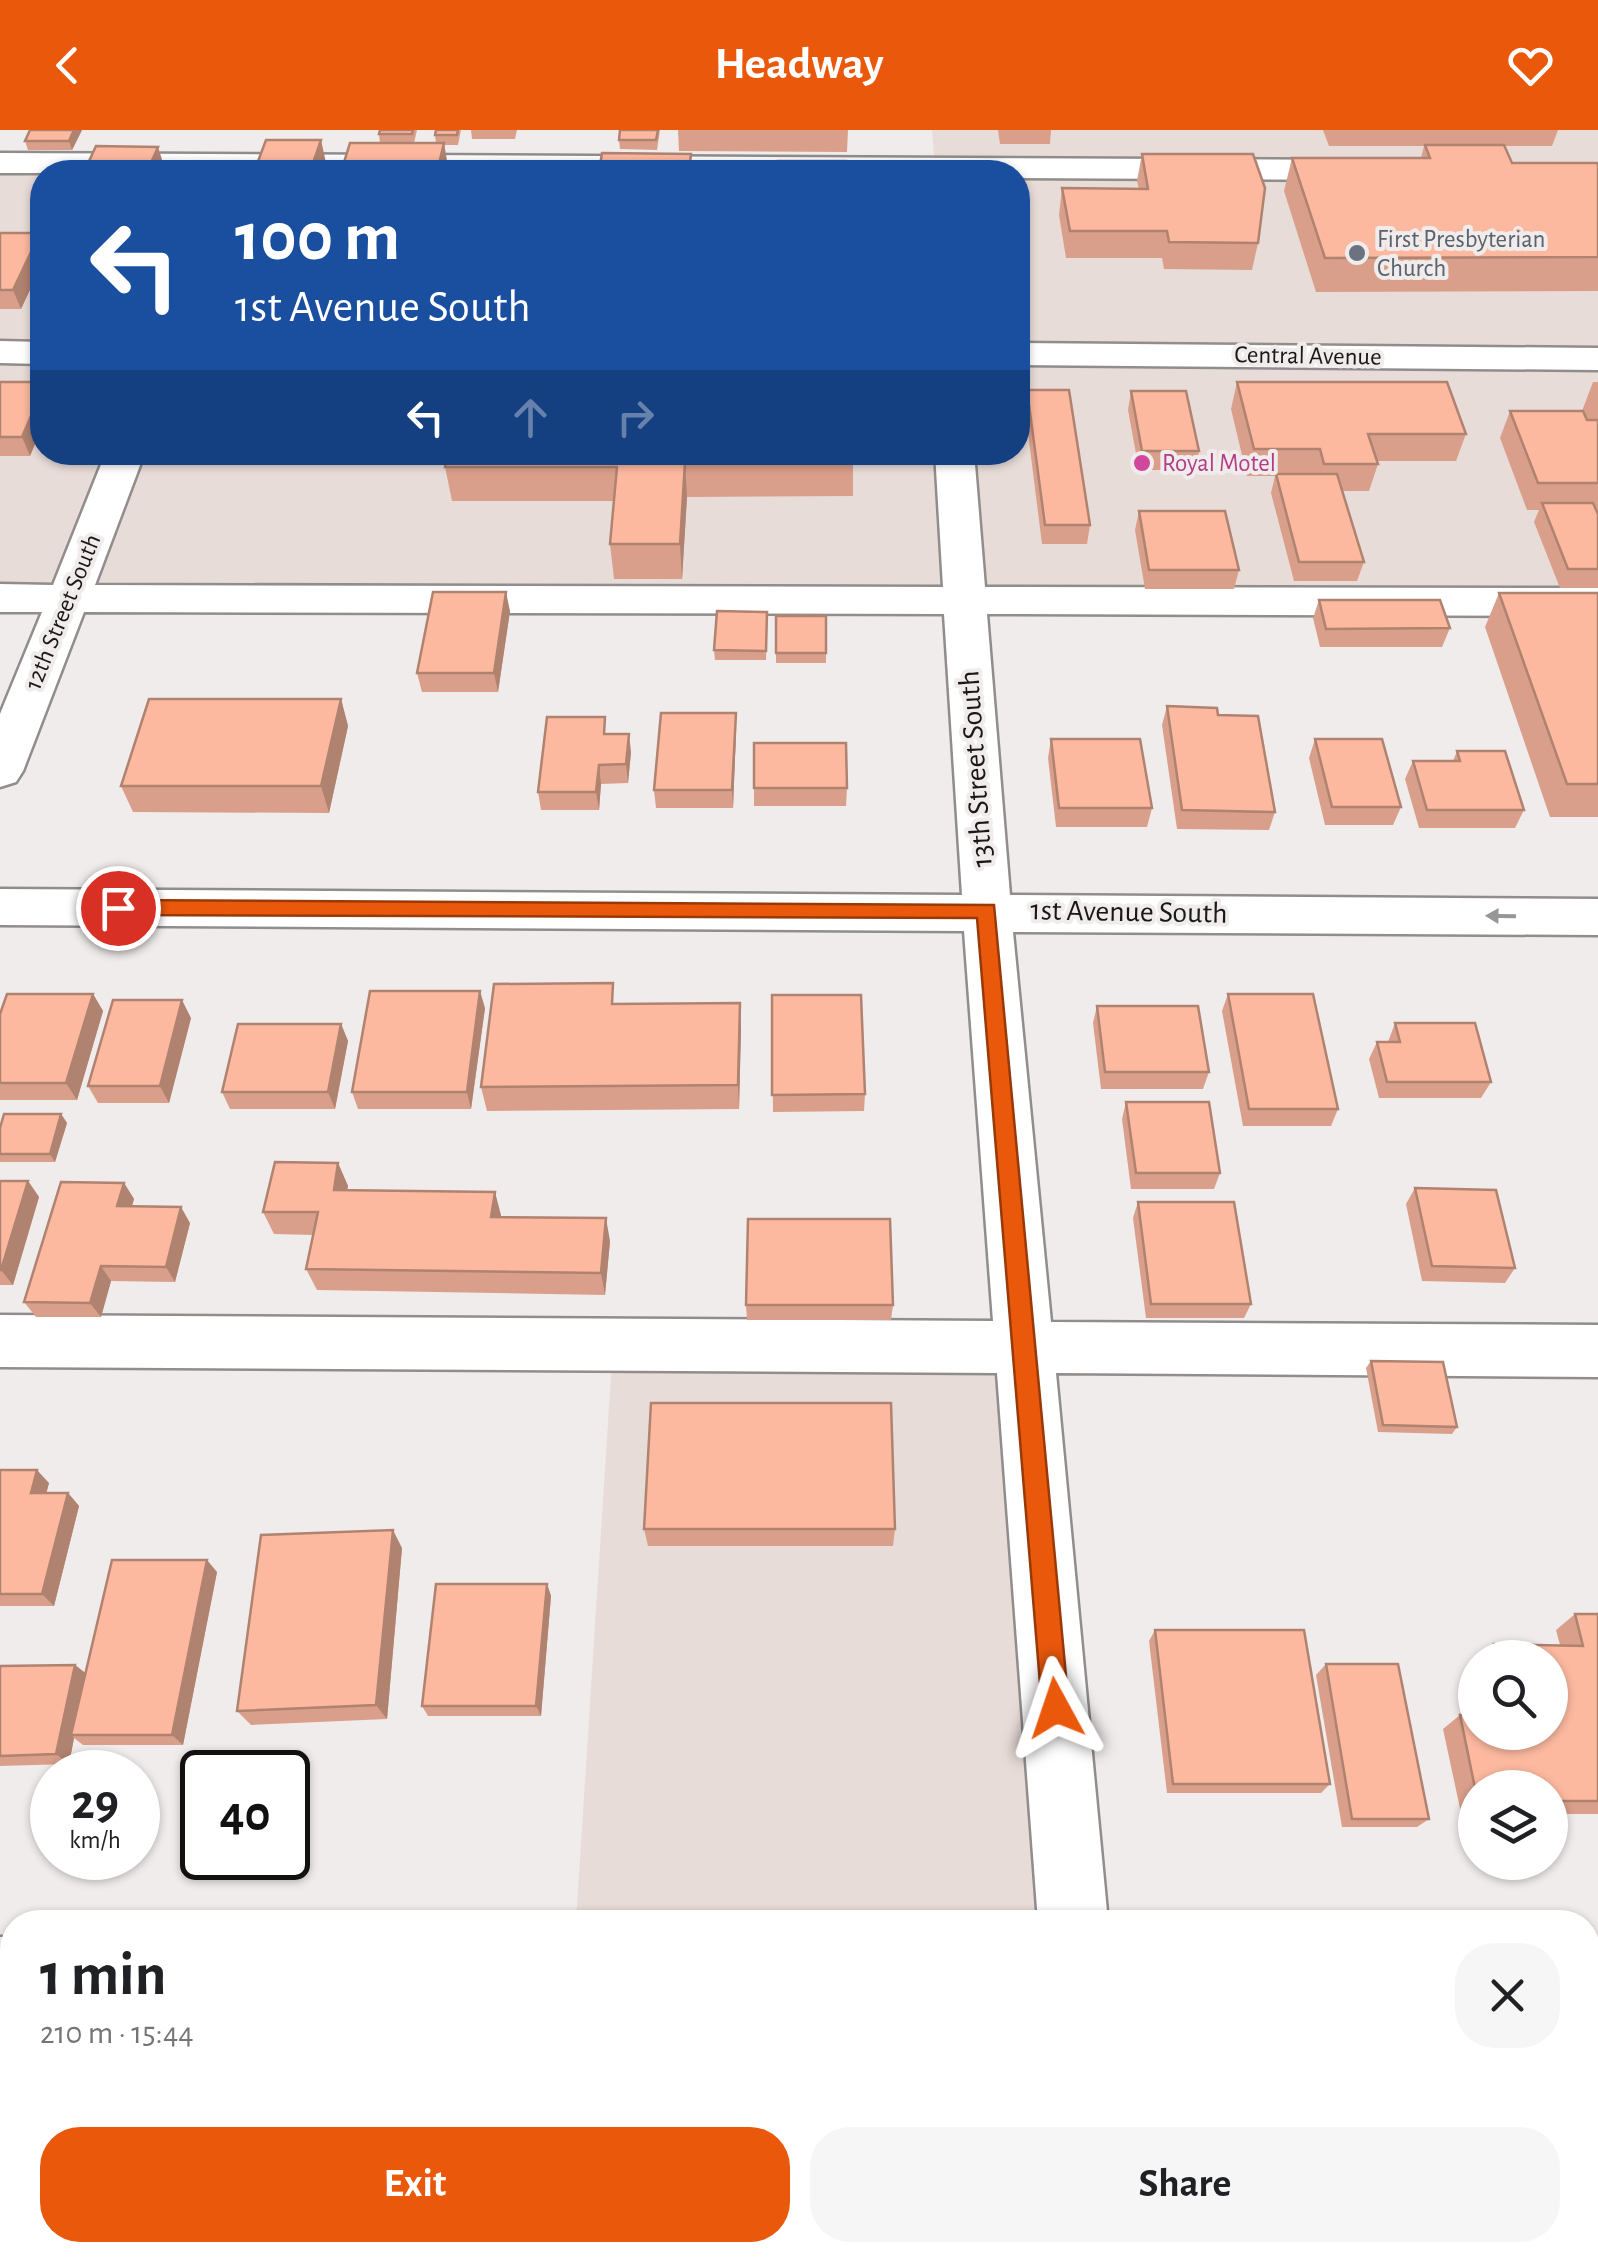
<!DOCTYPE html>
<html lang="en">
<head>
<meta charset="utf-8">
<style>
	body { margin:0; font-family:"Alegreya Sans",sans-serif; background:#f6f6f6; color:#202124; height:100vh; display:flex; flex-direction:column; font-size:38px; white-space:nowrap }
	* { box-sizing:border-box; margin:0 }
	p { font-size:32px; color:#757577 }
	.icon { flex:none; width:55px; height:55px; fill:none; stroke:currentColor; stroke-width:2; stroke-linecap:round; stroke-linejoin:round }
	.map { position:relative; flex:1; overflow:hidden }
	.panel { position:absolute; left:0px; top:1780px; width:1600px; height:352px; display:flex; flex-direction:column; background:#fff; border-radius:40px 40px 0 0; box-shadow:0 2px 8px #0004 }
	.panel>* { flex:none }
	.banner { position:absolute; left:30px; top:30px; width:1000px; height:305px; border-radius:40px; box-shadow:0 2px 8px #0004; background:#1a4fa0; color:#fff; overflow:hidden }
	.tools { position:absolute; left:1458px; top:1510px; display:grid; gap:20px }
	.tools a { display:grid; place-items:center; width:110px; height:110px; border-radius:50%; background:#fff; box-shadow:0 2px 8px #0004; font-size:50px }
	.speed { position:absolute; left:30px; top:1620px; display:flex; gap:20px; font-size:50px; font-weight:700; text-align:center }
	.speed>* { display:grid; place-content:center; width:130px; height:130px; border-radius:50%; background:#fff; box-shadow:0 2px 8px #0004; line-height:1 }
	.speed small { font-size:25px; font-weight:400 }
	.speed .limit { border:5px solid #111; border-radius:15px; background:#fff; color:#111 }
	.pin { position:absolute; display:grid; place-items:center; width:85px; height:85px; color:#fff; margin:-42px; border:5px solid #fff; border-radius:50%; box-shadow:0 2px 10px #0007 }
	.me { position:absolute; width:110px; margin:-55px; rotate:355deg; stroke-linejoin:round; filter:drop-shadow(0 0 8px #0008) }
	.turn { display:flex; align-items:center; gap:35px; height:210px; padding:0 40px; font-size:45px }
	.turn .icon { width:130px; height:130px; stroke-width:2.5 }
	.turn b { display:block; font-size:70px; line-height:85px }
	.lanes { display:flex; align-items:center; height:95px; padding:0 40px; background:#0003; justify-content:center; gap:50px; direction:ltr }
	.lanes .off { opacity:.35 }
	.round { display:grid; place-items:center; flex:none; width:105px; height:105px; border-radius:40px; background:#f6f6f6 }
	.overview { display:flex; align-items:center; justify-content:space-between; height:170px; padding:0 40px }
	h1 { font-size:60px; font-weight:600; line-height:75px }
	.action { display:flex; gap:20px; margin-top:auto; padding:20px 40px }
	.action a { flex:1; height:115px; border-radius:40px; background:#ea580c; color:#fff; font-size:40px; font-weight:600; line-height:115px; text-align:center }
	.action a+a { background:#f6f6f6; color:#202124 }
	header { display:flex; justify-content:space-between; align-items:center; height:130px; padding:0 40px; background:#ea580c; color:#fff; font-size:45px; font-weight:600 }
	.map>svg:first-child { display:block }
	.built { fill:#e8dcd8; fill-rule:evenodd }
	.lines { fill:none; stroke-linecap:round; stroke-linejoin:round }
	.minor-casing { stroke:#908d8c; stroke-width:5 }
	.minor { fill:#fff; fill-rule:evenodd }
	.wall { fill:#d99f8a }
	.shaded-wall { fill:#b08270 }
	.building { fill:#fcb9a0; stroke:#b08270; stroke-width:2.5 }
	.oneway { fill:#989797 }
	.route { fill:#ea580c; stroke:#983908; stroke-width:2.5 }
	.worship-dot { fill:#6b7280; stroke:#f0eceb; stroke-width:4 }
	.hotel-dot { fill:#d1479c; stroke:#f0eceb; stroke-width:4 }
	.labels { text-anchor:middle; dominant-baseline:central; stroke-width:8; stroke-linejoin:round; paint-order:stroke }
	.far-worship-label { font-size:25px; fill:#5b616d; stroke:#f0eceb; text-anchor:start }
	.far-street-label { font-size:25px; fill:#191817; stroke:#f0eceb }
	.far-hotel-label { font-size:25px; fill:#b23c85; stroke:#f0eceb; text-anchor:start }
	.street-label { font-size:30px; fill:#191817; stroke:#f0eceb }
</style>
</head>
<body>
<header><svg class="icon" aria-label="back" viewBox="0 0 24 24"><path d="M15 5l-7 7 7 7"/></svg>Headway<svg class="icon" aria-label="heart" viewBox="0 0 24 24"><path d="M12 20l-8-8c-3-5 5-10 8-4 3-6 11-1 8 4z"/></svg></header>
<div class="map">
<svg width="1598" height="2131" viewBox="0 0 1598 2131">
	<rect width="100%" height="100%" fill="#f0eceb"/>
	<g class="built">
		<path d="M932 0H1598V472L0 468V33L935 37ZM42 42H1018V322H42Z"/>
		<polygon points="613,1214 1024,1216 1073,1792 576,1792"/>
	</g>
	<g class="lines">
		<g class="minor-casing">
			<g id="minor">
				<polygon points="0,23 1365,30 1377,33 1381,40 1377,47 1365,50 1018,48 1018,42 0,43"/>
				<polygon points="0,211 42,212 42,234 0,233"/>
				<polygon points="1018,213 1598,218 1598,240 1018,235"/>
				<polygon points="106,322 145,322 95,455 943,457 935,322 974,322 985,457 1598,458 1598,486 987,484 1010,765 1598,769 1598,805 1013,802 1051,1192 1598,1195 1598,1247 1056,1243 1108,1792 1038,1792 997,1243 0,1237 0,1185 993,1191 964,801 0,795 0,759 962,765 944,484 84,482 23,641 16,652 0,657 0,584 42,482 0,482 0,454 53,455"/>
				<rect x="0" y="1807" width="12" height="72"/>
				<rect x="1588" y="1827" width="10" height="72"/>
				<polygon points="1061,2120 1139,2120 1140,2131 1062,2131"/>
			</g>
		</g>
		<use href="#minor" class="minor"/>
	</g>
	<g class="wall">
		<polygon points="30,0 82,0 72,20 28,20 25,11"/>
		<polygon points="380,0 417,0 414,13 436,13 435,5 461,0 458,15 444,15 380,13 379,4"/>
		<polygon points="471,0 517,0 515,9 472,9"/>
		<polygon points="660,0 657,20 620,19 619,10"/>
		<polygon points="678,0 848,0 847,22 679,21"/>
		<polygon points="998,0 1051,0 1050,14 1000,14"/>
		<polygon points="1323,0 1558,0 1552,16 1505,16 1512,33 1598,35 1598,161 1316,162 1284,61 1292,28 1421,28 1424,16 1329,16"/>
		<polygon points="1142,24 1258,113 1252,140 1164,139 1162,128 1066,128 1059,85 1062,58 1139,59 1137,51"/>
		<polygon points="0,103 42,110 42,170 35,149 21,179 0,179"/>
		<polygon points="0,252 42,252 42,297 30,326 0,326"/>
		<polygon points="1237,252 1466,304 1456,331 1377,331 1378,334 1369,361 1342,361 1364,432 1357,451 1294,451 1271,363 1275,346 1247,346 1231,279"/>
		<polygon points="1593,252 1598,252 1598,380 1596,380 1598,384 1598,458 1560,458 1534,392 1539,380 1527,380 1500,308 1510,281 1582,281"/>
		<polygon points="1027,260 1090,395 1087,414 1042,414 1025,279"/>
		<polygon points="1131,261 1199,321 1195,340 1139,340 1128,280"/>
		<polygon points="853,322 853,366 687,367 682,449 614,449 610,414 614,371 452,371 445,337"/>
		<polygon points="1139,381 1239,440 1234,459 1145,459 1135,400"/>
		<polygon points="1499,463 1598,463 1598,687 1550,687 1485,497"/>
		<polygon points="1319,470 1450,498 1442,517 1320,517 1313,488"/>
		<polygon points="510,481 498,562 422,562 417,543"/>
		<polygon points="767,482 766,530 715,530 714,520"/>
		<rect x="776" y="486" width="50" height="47"/>
		<polygon points="341,569 348,596 329,683 133,682 121,656"/>
		<polygon points="1167,576 1218,585 1275,682 1269,700 1177,699 1162,595"/>
		<polygon points="736,602 733,678 656,678 654,660"/>
		<polygon points="608,604 631,622 628,653 601,654 599,680 541,680 538,662"/>
		<polygon points="1051,609 1152,678 1147,697 1056,697 1048,628"/>
		<polygon points="1315,609 1401,677 1393,695 1325,695 1309,628"/>
		<polygon points="1457,621 1524,680 1515,698 1419,698 1405,649 1413,631 1453,631"/>
		<polygon points="754,658 847,658 846,676 754,676"/>
		<polygon points="93,864 103,881 77,970 0,970 0,884"/>
		<polygon points="1228,864 1338,979 1331,996 1243,996 1222,881"/>
		<polygon points="772,865 865,964 864,981 773,982"/>
		<polygon points="616,874 741,898 739,979 487,981 481,957"/>
		<polygon points="1097,876 1209,942 1203,959 1101,959 1093,893"/>
		<polygon points="485,878 471,979 358,979 352,962"/>
		<polygon points="191,888 169,973 98,973 88,956"/>
		<polygon points="1395,893 1491,952 1481,968 1379,968 1369,929 1377,912 1388,912"/>
		<polygon points="341,894 348,911 335,979 230,979 222,962"/>
		<polygon points="1126,972 1220,1043 1214,1059 1131,1059 1122,989"/>
		<polygon points="61,984 67,993 55,1032 0,1032 0,998"/>
		<polygon points="338,1033 348,1056 347,1060 501,1085 501,1087 610,1111 605,1165 317,1160 306,1139 314,1105 274,1104 263,1082"/>
		<polygon points="0,1051 28,1051 39,1067 13,1155 0,1155"/>
		<polygon points="124,1053 134,1069 132,1076 190,1093 175,1152 111,1151 101,1187 36,1187 24,1172"/>
		<polygon points="1415,1058 1515,1138 1505,1153 1422,1151 1406,1074"/>
		<polygon points="1138,1072 1251,1174 1244,1188 1146,1188 1133,1088"/>
		<polygon points="746,1175 893,1175 891,1190 747,1190"/>
		<polygon points="1371,1231 1457,1297 1452,1304 1378,1302 1366,1238"/>
		<polygon points="0,1340 49,1353 46,1363 68,1363 79,1376 54,1476 0,1476"/>
		<polygon points="644,1399 895,1399 893,1416 648,1416"/>
		<polygon points="402,1418 387,1589 251,1595 237,1581"/>
		<polygon points="217,1442 183,1615 83,1615 74,1608 69,1634 0,1636 0,1536 75,1535 85,1543"/>
		<polygon points="547,1454 551,1466 541,1586 428,1586 422,1576"/>
		<polygon points="1575,1484 1598,1484 1598,1684 1550,1684 1550,1658 1475,1658 1475,1683 1461,1683 1443,1599 1460,1585 1550,1602 1550,1528 1480,1528 1494,1514 1560,1515 1556,1500"/>
		<polygon points="1155,1500 1330,1654 1321,1663 1167,1663 1149,1511"/>
		<polygon points="1326,1534 1429,1689 1417,1697 1342,1697 1316,1545"/>
		<polygon points="1249,2120 1386,2120 1388,2131 1250,2131"/>
		<polygon points="1422,2120 1588,2120 1598,2131 1424,2131"/>
	</g>
	<g class="shaded-wall">
		<polygon points="74,0 82,0 72,20 69,11"/>
		<polygon points="321,10 328,42 310,42"/>
		<polygon points="444,13 449,42 437,42"/>
		<polygon points="158,17 166,42 147,42"/>
		<polygon points="40,103 42,110 42,132 34,147 35,149 21,179 13,160"/>
		<polygon points="42,260 42,297 30,326 22,307"/>
		<polygon points="685,332 687,367 682,449 680,414"/>
		<polygon points="506,462 510,481 498,562 494,543"/>
		<polygon points="341,569 348,596 329,683 321,656"/>
		<polygon points="736,583 736,602 733,678 732,660"/>
		<polygon points="629,604 631,622 628,653 626,634"/>
		<polygon points="599,635 601,654 599,680 596,662"/>
		<polygon points="480,861 485,878 471,979 467,962"/>
		<polygon points="93,864 103,881 77,970 66,953"/>
		<polygon points="182,870 191,888 169,973 160,956"/>
		<polygon points="740,873 741,898 739,979 738,955"/>
		<polygon points="341,894 348,911 335,979 328,962"/>
		<polygon points="61,984 67,993 55,1032 50,1024"/>
		<polygon points="338,1033 348,1056 343,1083 334,1060"/>
		<polygon points="28,1051 39,1067 13,1155 1,1140"/>
		<polygon points="124,1053 134,1069 127,1092 117,1076"/>
		<polygon points="495,1062 501,1085 498,1109 491,1087"/>
		<polygon points="181,1077 190,1093 175,1152 166,1137"/>
		<polygon points="606,1088 610,1111 605,1165 601,1143"/>
		<polygon points="101,1136 111,1151 101,1187 90,1173"/>
		<polygon points="37,1340 49,1353 43,1376 31,1363"/>
		<polygon points="68,1363 79,1376 54,1476 42,1464"/>
		<polygon points="393,1400 402,1418 387,1589 376,1575"/>
		<polygon points="207,1430 217,1442 183,1615 172,1605"/>
		<polygon points="547,1454 551,1466 541,1586 536,1576"/>
		<polygon points="75,1535 88,1545 71,1605 74,1608 69,1634 56,1624"/>
		<polygon points="86,2120 101,2120 99,2131 84,2131"/>
		<polygon points="226,2120 238,2120 236,2131 224,2131"/>
		<polygon points="347,2120 356,2120 355,2131 345,2131"/>
		<polygon points="519,2120 525,2120 524,2131 518,2131"/>
	</g>
	<g class="building">
		<polygon points="30,0 74,0 69,11 25,11"/>
		<polygon points="380,0 413,0 412,4 379,4"/>
		<polygon points="436,0 458,0 457,5 435,5"/>
		<polygon points="620,0 658,0 656,10 619,10"/>
		<polygon points="266,10 321,10 310,42 254,42"/>
		<polygon points="350,13 444,13 437,42 341,42"/>
		<polygon points="1425,15 1504,15 1512,33 1597,33 1598,35 1598,127 1325,128 1292,28 1430,28"/>
		<polygon points="96,16 158,17 147,42 84,42"/>
		<polygon points="602,23 691,24 689,42 599,42"/>
		<polygon points="1142,24 1253,24 1265,58 1258,113 1169,112 1167,101 1070,101 1062,58 1148,59"/>
		<rect x="778" y="31" width="68" height="11"/>
		<polygon points="0,103 40,103 13,160 0,160"/>
		<polygon points="42,128 42,147 34,147"/>
		<polygon points="0,252 42,252 42,260 22,307 0,307"/>
		<polygon points="1237,252 1447,252 1466,304 1368,304 1378,334 1324,334 1320,319 1254,319"/>
		<polygon points="1027,260 1069,260 1090,395 1045,395"/>
		<polygon points="1131,261 1186,261 1199,321 1142,321"/>
		<polygon points="1510,281 1583,281 1587,290 1598,290 1598,353 1538,353"/>
		<polygon points="448,322 853,322 854,332 685,332 680,414 610,414 617,337 445,337"/>
		<polygon points="1276,344 1337,344 1364,432 1299,432"/>
		<polygon points="1542,373 1593,373 1598,384 1598,439 1568,439"/>
		<polygon points="1139,381 1225,381 1239,440 1149,440"/>
		<polygon points="433,462 506,462 494,543 417,543"/>
		<polygon points="1499,463 1598,463 1598,654 1567,654"/>
		<polygon points="1319,470 1440,470 1450,498 1326,499"/>
		<polygon points="717,481 767,482 766,521 714,520"/>
		<rect x="776" y="486" width="50" height="37"/>
		<polygon points="149,569 341,569 321,656 121,656"/>
		<polygon points="1167,576 1217,578 1218,585 1258,586 1275,682 1182,680"/>
		<polygon points="661,583 736,583 732,660 654,660"/>
		<polygon points="547,587 605,587 604,604 629,604 626,634 599,635 596,662 538,662"/>
		<polygon points="1051,609 1140,609 1152,678 1059,678"/>
		<polygon points="1315,609 1382,609 1401,677 1332,677"/>
		<polygon points="754,613 846,613 847,658 754,658"/>
		<polygon points="1457,621 1505,621 1524,680 1427,680 1413,631 1460,631"/>
		<polygon points="613,853 612,874 740,873 738,955 481,957 494,854"/>
		<polygon points="370,861 480,861 467,962 352,962"/>
		<polygon points="7,864 93,864 66,953 0,953 0,884"/>
		<polygon points="1228,864 1313,864 1338,979 1249,979"/>
		<polygon points="772,865 861,865 865,964 772,965"/>
		<polygon points="113,870 182,870 160,956 88,956"/>
		<polygon points="1097,876 1198,876 1209,942 1105,942"/>
		<polygon points="1395,893 1475,893 1491,952 1387,952 1377,912 1400,912"/>
		<polygon points="238,894 341,894 328,962 222,962"/>
		<polygon points="1126,972 1209,972 1220,1043 1136,1043"/>
		<polygon points="4,984 61,984 50,1024 0,1024 0,998"/>
		<polygon points="275,1032 338,1033 334,1060 495,1062 491,1087 606,1088 601,1143 306,1139 318,1082 263,1082"/>
		<polygon points="0,1051 28,1051 1,1140 0,1140"/>
		<polygon points="61,1052 124,1053 117,1076 181,1077 166,1137 101,1136 90,1173 24,1172"/>
		<polygon points="1415,1058 1496,1060 1515,1138 1432,1136"/>
		<polygon points="1138,1072 1234,1072 1251,1174 1151,1174"/>
		<polygon points="748,1089 890,1089 893,1175 746,1175"/>
		<polygon points="1371,1231 1443,1232 1457,1297 1383,1295"/>
		<polygon points="651,1273 891,1273 895,1399 644,1399"/>
		<polygon points="0,1340 37,1340 31,1363 68,1363 42,1464 0,1464"/>
		<polygon points="393,1400 376,1575 237,1581 261,1405"/>
		<polygon points="112,1430 207,1430 172,1605 71,1605"/>
		<polygon points="436,1454 547,1454 536,1576 422,1576"/>
		<polygon points="1575,1484 1598,1484 1598,1671 1550,1671 1550,1658 1475,1658 1460,1585 1475,1585 1475,1602 1550,1602 1550,1528 1498,1528 1494,1514 1583,1516"/>
		<polygon points="1155,1500 1304,1500 1330,1654 1173,1654"/>
		<polygon points="1326,1534 1398,1534 1429,1689 1352,1689"/>
		<polygon points="75,1535 56,1624 0,1626 0,1536"/>
		<polygon points="0,2117 12,2117 12,2120 86,2120 84,2131 0,2131"/>
		<polygon points="1588,2118 1598,2118 1598,2131 1443,2131 1441,2120 1588,2120"/>
		<polygon points="130,2120 226,2120 224,2131 128,2131"/>
		<polygon points="250,2120 347,2120 345,2131 249,2131"/>
		<polygon points="415,2120 519,2120 518,2131 414,2131"/>
		<polygon points="571,2120 700,2120 700,2131 570,2131"/>
		<rect x="785" y="2120" width="139" height="11"/>
		<polygon points="1262,2120 1386,2120 1388,2131 1264,2131"/>
	</g>
	<defs><path id="oneway-solid" d="M-6-.8H1V-3.2L6.5 0L1 3.2V.8H-6Z" transform="scale(2.5)"/></defs>
	<use class="oneway" href="#oneway-solid" transform="translate(1501 786) rotate(-179)"/>
	<polygon class="route" points="118,770 994,775 1069,1578 1065,1587 1056,1591 1046,1587 1042,1578 977,788 118,785 108,778"/>
	<circle class="worship-dot" cx="1357" cy="123" r="10"/>
	<circle class="hotel-dot" cx="1142" cy="333" r="10"/>
	<g class="labels">
		<g class="far-worship-label">
			<text x="1377" y="109">First Presbyterian<tspan x="1377" dy="29">Church</tspan></text>
		</g>
		<g class="far-street-label">
			<text transform="translate(1308 226) rotate(1)">Central Avenue</text>
			<text transform="translate(63 482) rotate(-68)">12th Street South</text>
		</g>
		<g class="far-hotel-label">
			<text x="1162" y="333">Royal Motel</text>
		</g>
		<g class="street-label">
			<text transform="translate(976 639) rotate(-94)">13th Street South</text>
			<text transform="translate(1129 782) rotate(1)">1st Avenue South</text>
		</g>
	</g>
</svg>
<div class="tools">
<a><svg class="icon" aria-label="search" viewBox="0 0 24 24"><circle cx="10" cy="10" r="6"/><path d="M15 15l6 6"/></svg></a>
<a><svg class="icon" aria-label="layers" viewBox="0 0 24 24"><path d="M12 4l9 5-9 5-9-5zM3 14l9 5 9-5"/></svg></a>
</div>
<div class="speed"><div>29<small>km/h</small></div><div class="limit">40</div></div>
<div class="pin" style="left:118px;top:778px;background:#d93025"><svg class="icon" aria-label="arrive" viewBox="0 0 24 24"><path d="M6 21V4h12l-3 4 3 4H6"/></svg></div>
<svg class="me" style="left:1056px;top:1578px" viewBox="-20 -20 40 40"><path d="M0-17L14 15 0 8-14 15z" fill="#ea580c" stroke="#fff" stroke-width="4"/></svg>
<div class="banner">
<div class="turn"><svg class="icon" aria-label="left" viewBox="0 0 24 24"><path d="M17 20v-9H6M10 6l-5 5 5 5"/></svg><div><b>100 m</b>1st Avenue South</div></div>
<div class="lanes"><svg class="icon" aria-label="left" viewBox="0 0 24 24"><path d="M17 20v-9H6M10 6l-5 5 5 5"/></svg><svg class="icon off" aria-label="ahead" viewBox="0 0 24 24"><path d="M12 20V5M6 11l6-6 6 6"/></svg><svg class="icon off" aria-label="right" viewBox="0 0 24 24"><path d="M7 20v-9h11M14 6l5 5-5 5"/></svg></div>
</div>
<section class="panel">
<div class="overview"><div><h1>1 min</h1><p>210 m · 15:44</p></div><a class="round"><svg class="icon" aria-label="close" viewBox="0 0 24 24"><path d="M6 6l12 12M18 6L6 18"/></svg></a></div>
<div class="action"><a>Exit</a><a>Share</a></div>
</section>
</div>
</body>
</html>
